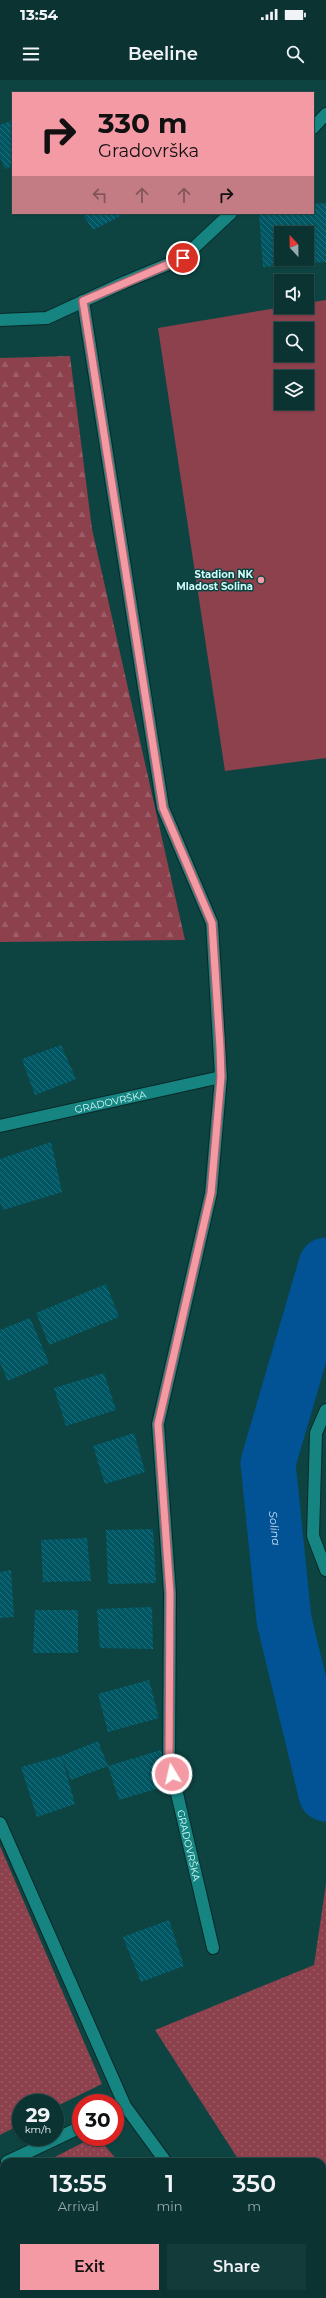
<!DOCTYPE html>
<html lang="en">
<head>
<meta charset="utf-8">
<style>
	body { margin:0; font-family:Montserrat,sans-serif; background:#133b3a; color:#f1f3f6; height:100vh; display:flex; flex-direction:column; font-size:15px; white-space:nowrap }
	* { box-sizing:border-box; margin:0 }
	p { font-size:13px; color:#99aaac }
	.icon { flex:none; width:22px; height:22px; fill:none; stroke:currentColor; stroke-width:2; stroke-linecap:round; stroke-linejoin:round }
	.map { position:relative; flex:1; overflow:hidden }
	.panel { position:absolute; left:0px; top:2078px; width:326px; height:140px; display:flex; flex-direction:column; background:#0a3332; border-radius:12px 12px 0 0; box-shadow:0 1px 3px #0004,0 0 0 1px #2a4e4d }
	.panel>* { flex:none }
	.guide { position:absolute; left:12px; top:12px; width:302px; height:122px; border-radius:0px; box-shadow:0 1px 3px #0004,0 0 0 1px #2a4e4d; background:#f49aa5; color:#111; overflow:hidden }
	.needle { width:26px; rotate:338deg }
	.buttons { position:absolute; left:274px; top:146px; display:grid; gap:8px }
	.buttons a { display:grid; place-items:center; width:40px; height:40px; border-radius:0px; background:#0a3332; box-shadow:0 1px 3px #0004,0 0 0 1px #2a4e4d; font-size:20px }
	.speed { position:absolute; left:12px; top:2014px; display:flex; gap:8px; font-size:20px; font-weight:700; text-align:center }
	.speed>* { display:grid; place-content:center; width:52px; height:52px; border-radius:50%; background:#0a3332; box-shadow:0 1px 3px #0004,0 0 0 1px #2a4e4d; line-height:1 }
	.speed small { font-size:10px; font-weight:400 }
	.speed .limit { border:6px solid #d22; background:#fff; color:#111 }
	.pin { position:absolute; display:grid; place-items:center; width:34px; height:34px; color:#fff; margin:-17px; border:2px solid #fff; border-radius:50%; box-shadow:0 1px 4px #0007 }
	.me { position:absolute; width:44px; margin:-22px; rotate:351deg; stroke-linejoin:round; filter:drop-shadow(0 0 3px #0008) }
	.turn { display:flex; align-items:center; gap:14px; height:84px; padding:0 20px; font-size:18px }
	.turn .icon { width:52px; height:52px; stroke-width:2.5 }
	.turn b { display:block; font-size:28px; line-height:34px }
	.lanes { display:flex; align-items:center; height:38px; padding:0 20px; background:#0003; justify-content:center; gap:20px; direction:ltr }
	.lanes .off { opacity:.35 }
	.eta { display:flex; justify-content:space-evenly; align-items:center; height:68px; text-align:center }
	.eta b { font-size:24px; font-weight:600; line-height:28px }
	.primary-button { display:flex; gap:8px; margin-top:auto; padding:8px 20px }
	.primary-button a { flex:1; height:46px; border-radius:0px; background:#f49aa5; color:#111; font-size:16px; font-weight:600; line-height:46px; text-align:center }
	.primary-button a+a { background:#133b3a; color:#f1f3f6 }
	.status { display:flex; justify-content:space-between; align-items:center; height:28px; padding:0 20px; background:#0a3332; direction:ltr }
	.status svg { height:11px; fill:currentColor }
	header { display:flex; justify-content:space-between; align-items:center; height:52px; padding:0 20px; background:#0a3332; font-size:18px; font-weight:600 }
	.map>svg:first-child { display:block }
	.grass { fill:url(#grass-dots) }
	.forest { fill:url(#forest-firs) }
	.garden { fill:#8c414d; fill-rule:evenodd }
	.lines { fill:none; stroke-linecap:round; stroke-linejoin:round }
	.river { stroke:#025395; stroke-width:55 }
	.building { fill:url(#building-back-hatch); fill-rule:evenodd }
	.minor-casing { stroke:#082827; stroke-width:14 }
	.minor { stroke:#168582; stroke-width:12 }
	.route-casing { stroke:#9f646b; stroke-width:10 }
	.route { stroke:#f49aa5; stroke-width:7 }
	.poi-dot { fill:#f49aa5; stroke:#0d4442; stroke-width:1.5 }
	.labels { text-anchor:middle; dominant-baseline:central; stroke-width:3; stroke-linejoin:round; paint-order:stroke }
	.poi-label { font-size:10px; font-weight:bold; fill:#cefaf7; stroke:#0d4442; text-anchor:end }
	.street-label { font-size:10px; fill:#cefaf7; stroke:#0d4442 }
	.water-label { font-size:11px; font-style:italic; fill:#cde1f8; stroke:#0d4442 }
</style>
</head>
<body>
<div class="status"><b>13:54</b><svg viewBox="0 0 49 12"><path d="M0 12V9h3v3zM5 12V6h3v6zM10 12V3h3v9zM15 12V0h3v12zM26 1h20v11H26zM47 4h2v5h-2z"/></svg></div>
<header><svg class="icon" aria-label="menu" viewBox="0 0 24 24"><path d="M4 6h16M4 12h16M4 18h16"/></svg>Beeline<svg class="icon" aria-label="search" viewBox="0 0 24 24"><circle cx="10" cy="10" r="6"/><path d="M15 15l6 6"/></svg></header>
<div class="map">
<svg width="326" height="2218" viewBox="0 0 326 2218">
	<defs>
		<pattern id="grass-dots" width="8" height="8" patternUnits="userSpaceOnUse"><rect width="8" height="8" fill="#8c414d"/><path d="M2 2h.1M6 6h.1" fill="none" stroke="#9b5d67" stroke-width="1.8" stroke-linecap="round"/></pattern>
		<pattern id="forest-firs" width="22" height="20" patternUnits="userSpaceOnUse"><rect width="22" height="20" fill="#8c414d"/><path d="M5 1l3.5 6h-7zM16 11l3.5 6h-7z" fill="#9b5d67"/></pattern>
		<pattern id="building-back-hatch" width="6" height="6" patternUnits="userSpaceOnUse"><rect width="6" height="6" fill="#005763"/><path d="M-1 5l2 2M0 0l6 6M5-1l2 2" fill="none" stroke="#24707a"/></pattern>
	</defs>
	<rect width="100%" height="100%" fill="#0d4442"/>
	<g class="grass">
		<polygon points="0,1766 102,2004 55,2027 55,2023 21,2023 21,2044 0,2055"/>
		<polygon points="326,1804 326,2134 322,2133 322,2082 240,2082 155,1950 314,1885"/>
		<polygon points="94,2057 97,2057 119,2082 45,2082"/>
		<polygon points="4,2103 4,2214 233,2214 237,2218 0,2218 0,2105"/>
	</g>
	<polygon class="forest" points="70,276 92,449 185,860 0,862 0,278"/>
	<path class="garden" d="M326 220V678L225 691 158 248 283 227H307V223ZM281 249H307V275H281ZM281 297H307V323H281Z"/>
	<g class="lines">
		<path class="river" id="s1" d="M326 1185 268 1383 284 1540 326 1714"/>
	</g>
	<g class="building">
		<polygon points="13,40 13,86 5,89 0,77 0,45"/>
		<path d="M326 123V182L263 187 259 133H313V124ZM281 153H307V179H281Z"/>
		<polygon points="82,133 126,133 93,150"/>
		<polygon points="61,965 76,999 35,1015 22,979"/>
		<polygon points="51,1062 62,1112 3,1130 0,1122 0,1079"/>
		<polygon points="106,1204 119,1237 49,1265 36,1233"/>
		<polygon points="30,1238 49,1283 8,1301 0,1283 0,1250"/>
		<polygon points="104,1293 116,1330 66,1346 54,1308"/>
		<polygon points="134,1353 145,1392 105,1404 93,1366"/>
		<polygon points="153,1449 156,1503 108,1504 106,1450"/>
		<polygon points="87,1458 91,1501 43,1502 41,1460"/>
		<polygon points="11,1490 14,1537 0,1538 0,1492"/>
		<polygon points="152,1527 153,1569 100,1568 97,1529"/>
		<polygon points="35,1530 78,1530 78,1573 33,1573"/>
		<polygon points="149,1600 159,1638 108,1652 98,1614"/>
		<polygon points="98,1661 108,1686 71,1700 62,1678 75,1724 37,1737 21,1687 61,1676"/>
		<polygon points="161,1670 173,1704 119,1720 108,1686"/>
		<polygon points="169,1840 184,1886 141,1902 123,1857"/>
	</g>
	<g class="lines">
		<g class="minor-casing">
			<g id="minor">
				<polyline points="313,48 326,34"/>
				<path id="s2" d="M83 221 163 728 212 843 221 997 211 1113 158 1344 170 1513 169 1679 213 1868"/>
				<polyline points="0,240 47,238 125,202 183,178 231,133"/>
				<path id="s3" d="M0 1046 221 997"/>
				<polyline points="326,1330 316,1353 313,1456 326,1490"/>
				<polyline points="0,1743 125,2026 166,2082"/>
				<polyline points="7,2082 81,2047"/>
				<polyline points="322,2186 326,2186"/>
			</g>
		</g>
		<use href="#minor" class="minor"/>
	</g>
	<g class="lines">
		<g class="route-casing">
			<polyline id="route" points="172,1694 169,1679 170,1513 158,1344 211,1113 221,997 220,967 212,843 163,728 83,221 183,178"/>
		</g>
		<use href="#route" class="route"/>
	</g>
	<circle class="poi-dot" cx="261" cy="500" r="4"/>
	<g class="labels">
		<g class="poi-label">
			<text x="253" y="494">Stadion NK<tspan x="253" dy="12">Mladost Solina</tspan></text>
		</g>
		<g class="street-label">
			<text stroke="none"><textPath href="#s3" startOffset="113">GRADOVRŠKA</textPath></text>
			<text stroke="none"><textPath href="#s2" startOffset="1570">GRADOVRŠKA</textPath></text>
		</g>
		<g class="water-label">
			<text stroke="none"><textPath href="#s1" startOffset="272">Solina</textPath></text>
		</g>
	</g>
</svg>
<div class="buttons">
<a><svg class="needle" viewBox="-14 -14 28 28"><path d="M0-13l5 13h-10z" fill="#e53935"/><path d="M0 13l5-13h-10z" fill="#99aaac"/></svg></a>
<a><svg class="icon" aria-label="sound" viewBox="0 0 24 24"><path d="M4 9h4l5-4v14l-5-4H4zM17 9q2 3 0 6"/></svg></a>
<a><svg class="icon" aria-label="search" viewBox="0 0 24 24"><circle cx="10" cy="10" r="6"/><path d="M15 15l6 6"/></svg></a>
<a><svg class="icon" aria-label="layers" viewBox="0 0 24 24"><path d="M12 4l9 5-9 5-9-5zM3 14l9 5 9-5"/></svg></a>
</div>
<div class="speed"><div>29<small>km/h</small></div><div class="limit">30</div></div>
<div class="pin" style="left:183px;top:178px;background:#d93025"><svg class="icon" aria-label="arrive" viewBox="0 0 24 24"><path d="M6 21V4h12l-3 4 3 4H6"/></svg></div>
<svg class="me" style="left:172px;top:1694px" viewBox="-20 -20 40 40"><circle r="17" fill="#f49aa5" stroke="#fff" stroke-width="3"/><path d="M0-11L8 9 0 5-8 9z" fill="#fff"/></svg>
<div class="guide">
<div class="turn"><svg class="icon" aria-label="right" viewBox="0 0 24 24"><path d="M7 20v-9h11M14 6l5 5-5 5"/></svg><div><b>330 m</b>Gradovrška</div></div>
<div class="lanes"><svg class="icon off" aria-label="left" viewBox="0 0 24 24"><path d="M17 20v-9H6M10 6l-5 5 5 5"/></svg><svg class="icon off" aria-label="ahead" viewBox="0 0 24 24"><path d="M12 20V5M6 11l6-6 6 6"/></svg><svg class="icon off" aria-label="ahead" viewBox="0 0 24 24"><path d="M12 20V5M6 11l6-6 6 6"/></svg><svg class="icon" aria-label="right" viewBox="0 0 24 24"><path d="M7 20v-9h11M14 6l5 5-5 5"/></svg></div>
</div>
<section class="panel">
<div class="eta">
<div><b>13:55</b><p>Arrival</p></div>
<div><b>1</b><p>min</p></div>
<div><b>350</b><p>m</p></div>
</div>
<div class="primary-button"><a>Exit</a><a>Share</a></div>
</section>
</div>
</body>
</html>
